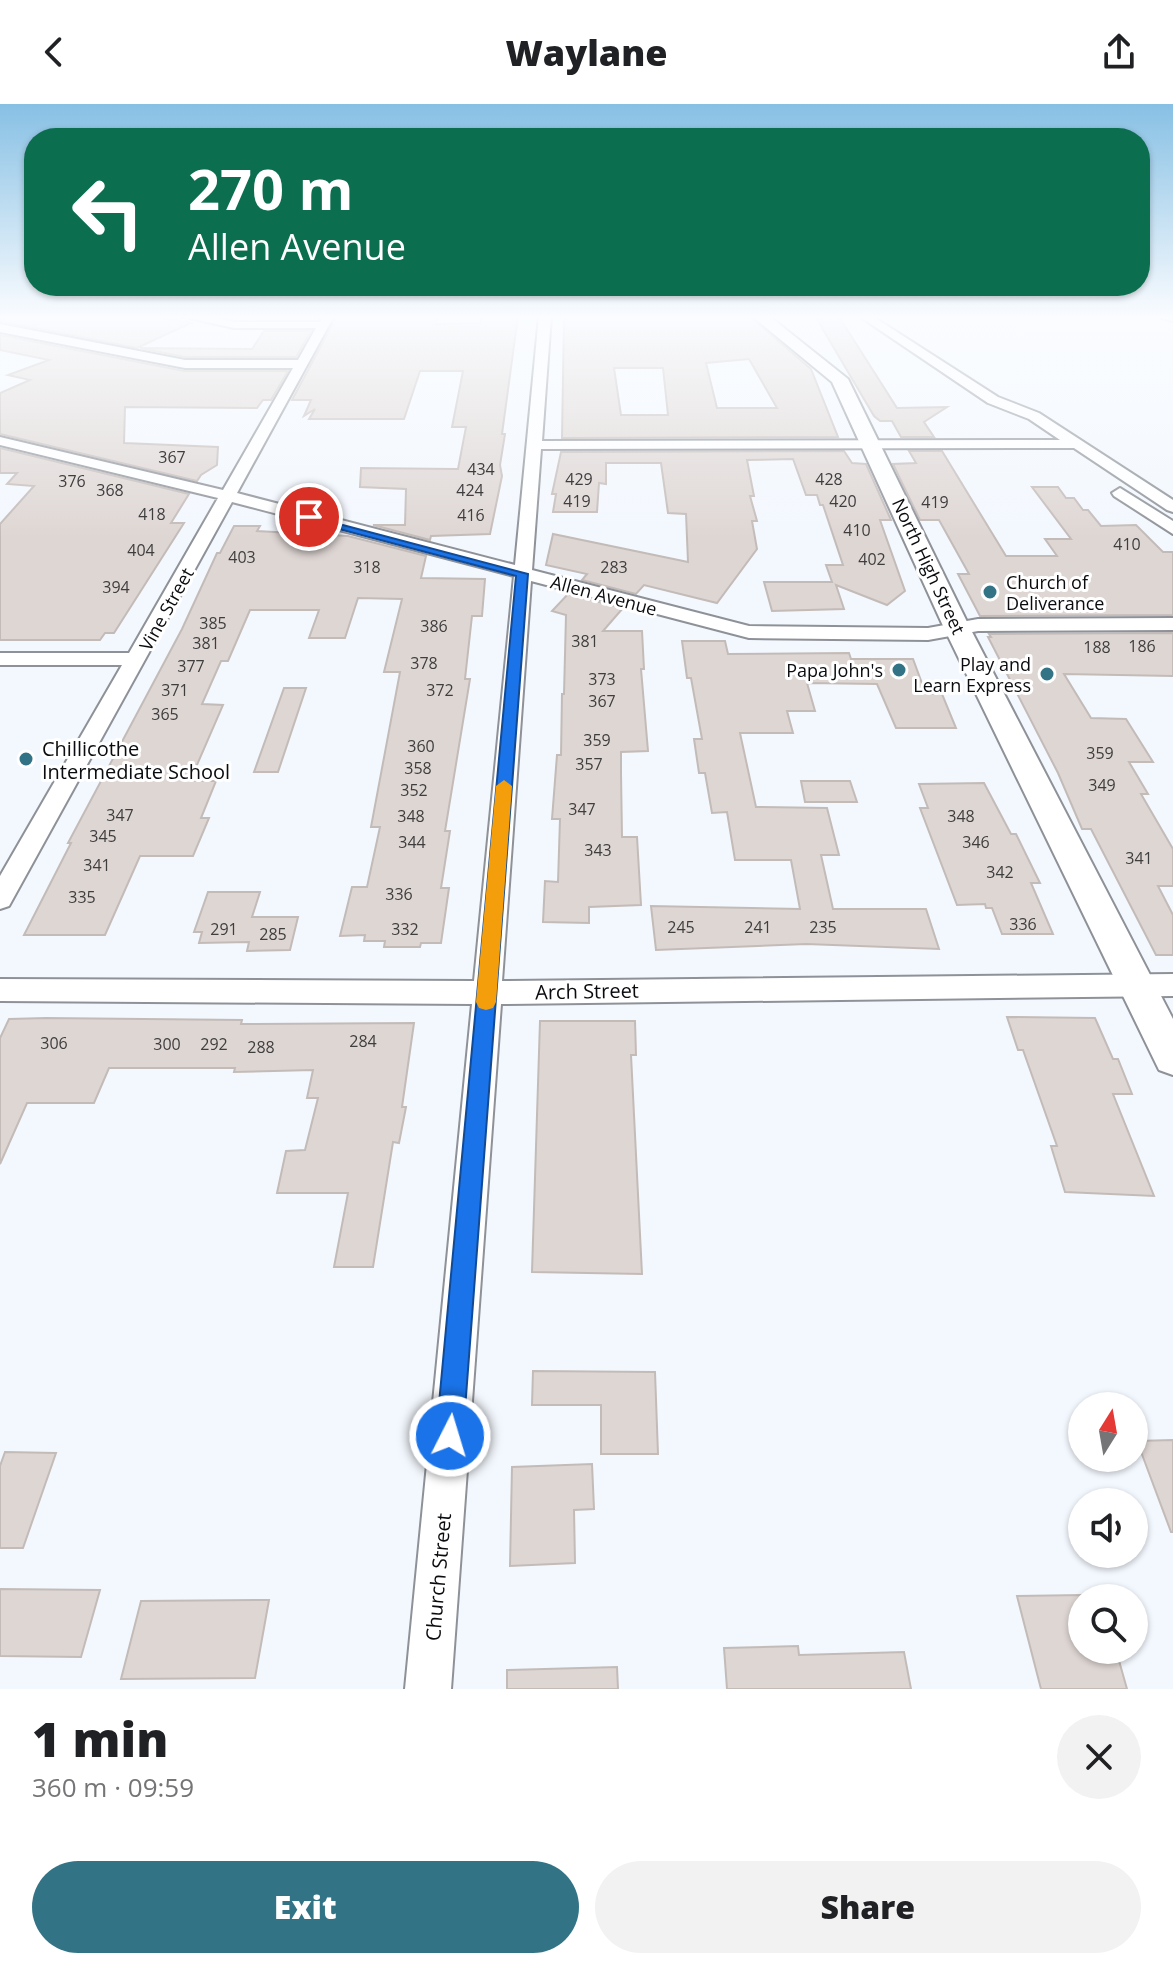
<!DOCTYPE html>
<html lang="en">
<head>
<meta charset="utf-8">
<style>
	body { margin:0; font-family:"Open Sans",sans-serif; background:#f2f2f2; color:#202124; height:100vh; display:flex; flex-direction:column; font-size:30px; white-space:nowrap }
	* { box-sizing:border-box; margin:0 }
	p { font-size:26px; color:#757577 }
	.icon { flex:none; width:44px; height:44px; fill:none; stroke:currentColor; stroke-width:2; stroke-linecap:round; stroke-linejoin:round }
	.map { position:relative; height:1585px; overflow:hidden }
	.drawer { display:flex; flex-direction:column; background:#fff; flex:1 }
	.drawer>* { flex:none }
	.hud { position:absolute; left:24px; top:24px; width:1126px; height:168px; border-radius:32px; box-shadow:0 2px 6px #0004; background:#0b6e4f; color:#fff; overflow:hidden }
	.needle { width:52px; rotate:11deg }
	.tools { position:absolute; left:1068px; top:1288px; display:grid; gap:16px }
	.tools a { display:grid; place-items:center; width:80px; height:80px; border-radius:50%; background:#fff; box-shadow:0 2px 6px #0004; font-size:40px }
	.pin { position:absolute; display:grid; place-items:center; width:68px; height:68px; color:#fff; margin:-34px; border:4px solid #fff; border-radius:50%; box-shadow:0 2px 8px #0007 }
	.me { position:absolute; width:88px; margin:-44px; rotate:5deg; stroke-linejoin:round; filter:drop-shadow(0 0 6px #0008) }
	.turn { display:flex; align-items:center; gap:28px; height:168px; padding:0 32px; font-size:36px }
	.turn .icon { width:104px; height:104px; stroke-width:2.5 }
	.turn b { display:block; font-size:56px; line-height:68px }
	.round { display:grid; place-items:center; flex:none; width:84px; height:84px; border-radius:42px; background:#f2f2f2 }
	.headline { display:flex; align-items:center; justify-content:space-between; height:136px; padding:0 32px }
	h1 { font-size:48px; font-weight:800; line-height:60px }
	.cta { display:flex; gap:16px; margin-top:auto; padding:16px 32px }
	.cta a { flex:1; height:92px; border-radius:48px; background:#327486; color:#fff; font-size:32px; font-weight:800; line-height:92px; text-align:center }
	.cta a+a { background:#f2f2f2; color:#202124 }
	header { display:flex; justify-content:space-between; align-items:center; height:104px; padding:0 32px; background:#fff; font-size:36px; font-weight:800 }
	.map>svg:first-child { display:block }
	.building { fill:#ded6d3; stroke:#c3bbb8; stroke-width:2; fill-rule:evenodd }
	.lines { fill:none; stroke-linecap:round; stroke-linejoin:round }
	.minor-casing { stroke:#8e9298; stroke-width:4 }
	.major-casing { stroke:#8e9298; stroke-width:4 }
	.minor { fill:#fff; fill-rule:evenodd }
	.major { fill:#fff; fill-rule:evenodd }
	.route { fill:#1a73e8; stroke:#114b97; stroke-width:2 }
	.slow { fill:#f59e0b }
	.poi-dot { fill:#327486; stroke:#fff; stroke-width:3 }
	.labels { text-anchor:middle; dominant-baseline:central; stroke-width:6; stroke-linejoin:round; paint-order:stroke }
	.number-label { font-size:16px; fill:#3f3e3f }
	.far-street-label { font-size:18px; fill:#0a0b0e; stroke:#fff }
	.far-poi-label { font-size:18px; fill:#0a0b0e; stroke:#fff; text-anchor:end }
	.poi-label { font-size:20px; fill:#0a0b0e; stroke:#fff; text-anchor:start }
	.street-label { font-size:20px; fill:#0a0b0e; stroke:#fff }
</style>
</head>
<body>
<header><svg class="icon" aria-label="back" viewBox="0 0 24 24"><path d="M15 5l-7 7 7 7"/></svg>Waylane<svg class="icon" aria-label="share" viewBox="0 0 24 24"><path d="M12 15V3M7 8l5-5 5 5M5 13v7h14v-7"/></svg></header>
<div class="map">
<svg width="1173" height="1585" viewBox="0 0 1173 1585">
	<rect width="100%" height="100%" fill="#f3f8fe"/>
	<g class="building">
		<polygon points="0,212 151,212 191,219 137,244 0,217"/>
		<polygon points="337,212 437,214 436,220 480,219 482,212 518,212 502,330 505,330 500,361 502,372 490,430 431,432 430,436 373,421 405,421 406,385 360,383 361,364 458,365 466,323 452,323 463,267 420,267 404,315 309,315 315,305 304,312 311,296 292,296"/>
		<path d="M564 212H749L811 265 838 333 562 334ZM749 255 777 304H717L706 259ZM614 264H663L668 311H621Z"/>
		<polygon points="815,212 835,212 841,216 897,304 947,303 924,318 934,333 901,333 892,317 880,317 874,312"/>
		<polygon points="311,227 296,253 185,253 140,244 252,245 264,227"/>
		<polygon points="0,231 184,267 288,267 271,296 263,296 257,304 125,303 124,339 218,343 217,361 201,371 197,377 0,330 0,289 30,276 8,271 49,256 0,246"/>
		<polygon points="0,344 189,390 171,419 184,419 114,529 105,529 100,536 0,536 0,420 34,382 7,380 17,369 0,369"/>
		<polygon points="844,347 852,359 866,360 891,416 880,416 905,487 887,501 836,481 844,505 772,507 764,478 832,478 826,461 843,461 823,401 820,401 817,391 806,391 793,355 747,356 754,392 750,392 757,417 752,417 757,445 717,499 644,481 636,490 582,476 587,470 546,461 553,430 688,458 686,410 668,409 661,359 606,359 606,380 599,379 597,408 553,408 556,390 552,390 561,348"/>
		<polygon points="909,347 942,347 1006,452 1057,452 1045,435 1071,435 1032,383 1058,383 1066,394 1074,394 1083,406 1088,406 1101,422 1136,421 1163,448 1173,448 1173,511 980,512 958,470 969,470 939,416 920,416 893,360 916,359"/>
		<polygon points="234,422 260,422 257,427 348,432 426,452 421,474 485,475 482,512 472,512 465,575 470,575 445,727 450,727 441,784 449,784 441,839 421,839 420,843 384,843 385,837 364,837 365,831 340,832 352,783 367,783 380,723 371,723 400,568 384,568 402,495 358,494 345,534 309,534 319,506 250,506 228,557 221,557 202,600 223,601 190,677 216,677 201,714 209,714 193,752 140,752 105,831 24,831 71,739 68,739 182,525 217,449 220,449"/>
		<polygon points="568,490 623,504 603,527 642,527 644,565 641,565 648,647 621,648 621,669 622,733 637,733 641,801 589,803 589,819 543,818 545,777 558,778 560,715 552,715 557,651 561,651 562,590 564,590 566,511 552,507"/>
		<polygon points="1173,529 1173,572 1064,570 1091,614 1126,615 1153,658 1129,658 1148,690 1141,690 1173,745 1173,782 1158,782 1173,811 1173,851 1156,851 1091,725 1082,725 1058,669 988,533 991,533 989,530"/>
		<polygon points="682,537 725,537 728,550 849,549 851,555 913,555 926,590 942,590 956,624 896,624 877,580 807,579 815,607 787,607 793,629 740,629 756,703 827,704 839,751 821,751 833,805 926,805 939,845 806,840 656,846 651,802 800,805 791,756 735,756 727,708 712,709 705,669 699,669 694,635 702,635 691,574 687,574"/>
		<polygon points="284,584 306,584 278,668 254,668"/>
		<polygon points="801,677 850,677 857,698 805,698"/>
		<polygon points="984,679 1011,730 1016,730 1040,779 1031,779 1053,830 1002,830 992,804 986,804 985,800 957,801 920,704 928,704 919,680"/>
		<polygon points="208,788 260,788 252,813 298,813 290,846 247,847 249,838 199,839 202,828 194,828"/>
		<polygon points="1007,913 1095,914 1113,955 1118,955 1132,990 1113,990 1154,1092 1065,1088 1051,1042 1057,1042 1023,946 1018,946"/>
		<polygon points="46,914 242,916 241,920 414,919 402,1003 406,1003 399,1039 393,1038 373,1163 334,1163 348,1089 277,1089 286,1047 305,1046 318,994 307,994 313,966 234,968 235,964 109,964 94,999 27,999 0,1060 0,934 9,915"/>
		<polygon points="540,917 635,917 636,951 631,951 642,1170 532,1168"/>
		<polygon points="533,1267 655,1268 658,1350 601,1350 601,1301 532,1301"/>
		<polygon points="1173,1336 1173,1428 1171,1428 1137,1337"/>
		<polygon points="5,1348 56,1349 23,1444 0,1444 0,1362"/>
		<polygon points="592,1360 594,1405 574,1406 575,1459 510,1462 512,1363"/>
		<polygon points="0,1485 100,1486 81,1553 0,1552"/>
		<polygon points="1082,1491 1082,1546 1116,1546 1127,1585 1041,1585 1017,1492"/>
		<polygon points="269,1496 255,1574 121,1575 141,1497"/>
		<polygon points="798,1542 799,1551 904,1548 911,1585 727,1585 724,1544"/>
		<polygon points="617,1563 618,1585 507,1585 507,1566"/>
	</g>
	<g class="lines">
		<g class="minor-casing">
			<g id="minor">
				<polygon points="181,212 207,212 234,218 320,218 323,212 334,212 237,389 515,461 539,212 551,212 542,337 1060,336 1029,315 988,299 859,212 872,212 998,293 1039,309 1173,396 1173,408 1167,406 1074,344 541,345 532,466 749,522 928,524 978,515 1173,514 1173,526 978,527 928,536 749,534 531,477 502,877 1173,870 1173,892 501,900 451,1585 405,1585 472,900 0,897 0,875 474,877 514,472 232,398 9,802 0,805 0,772 122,561 0,561 0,549 129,549 218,394 0,341 0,333 223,386 293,264 185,264 0,228 0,220 185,256 298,256 316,224 234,224"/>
				<polygon points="1161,212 1173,212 1173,217 1162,214"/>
				<polygon points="1120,384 1173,417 1173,430 1114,392 1112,389"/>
			</g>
		</g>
		<g class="major-casing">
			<polygon id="major" points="752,212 769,212 848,275 970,524 1173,915 1173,971 1159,966 944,524 832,278"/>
		</g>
		<use href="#minor" class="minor"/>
		<use href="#major" class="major"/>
	</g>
	<linearGradient id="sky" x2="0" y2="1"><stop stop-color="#87c0e4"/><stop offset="0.49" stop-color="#fafcff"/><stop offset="1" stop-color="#fafcff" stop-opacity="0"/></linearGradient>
	<rect width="1173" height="434" fill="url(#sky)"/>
	<polygon class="route" points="305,411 528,470 463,1332 459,1342 450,1346 440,1342 436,1332 516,472 305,416"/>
	<polygon class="slow" points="504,676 512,682 496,898 493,904 486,906 479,904 476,898 496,682"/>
	<g class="poi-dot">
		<circle cx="990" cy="488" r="8"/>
		<circle cx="899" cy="566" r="8"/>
		<circle cx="1047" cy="570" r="8"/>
		<circle cx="26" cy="655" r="8"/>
	</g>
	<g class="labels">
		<g class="number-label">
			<text x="172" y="353">367</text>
			<text x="481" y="365">434</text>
			<text x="579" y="375">429</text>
			<text x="829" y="375">428</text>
			<text x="72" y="377">376</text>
			<text x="110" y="386">368</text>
			<text x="470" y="386">424</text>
			<text x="577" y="397">419</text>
			<text x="843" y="397">420</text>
			<text x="935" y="398">419</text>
			<text x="152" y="410">418</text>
			<text x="471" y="411">416</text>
			<text x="857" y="426">410</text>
			<text x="1127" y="440">410</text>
			<text x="141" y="446">404</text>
			<text x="242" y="453">403</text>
			<text x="872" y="455">402</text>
			<text x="367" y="463">318</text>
			<text x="614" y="463">283</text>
			<text x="116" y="483">394</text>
			<text x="213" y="519">385</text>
			<text x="434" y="522">386</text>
			<text x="585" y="537">381</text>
			<text x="206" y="539">381</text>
			<text x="1142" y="542">186</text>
			<text x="1097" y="543">188</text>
			<text x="424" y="559">378</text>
			<text x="191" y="562">377</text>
			<text x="602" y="575">373</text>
			<text x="175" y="586">371</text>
			<text x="440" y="586">372</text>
			<text x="602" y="597">367</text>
			<text x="165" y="610">365</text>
			<text x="597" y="636">359</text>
			<text x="421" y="642">360</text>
			<text x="1100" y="649">359</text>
			<text x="589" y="660">357</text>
			<text x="418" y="664">358</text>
			<text x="1102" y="681">349</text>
			<text x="414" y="686">352</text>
			<text x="582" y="705">347</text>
			<text x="120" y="711">347</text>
			<text x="411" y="712">348</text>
			<text x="961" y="712">348</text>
			<text x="103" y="732">345</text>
			<text x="412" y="738">344</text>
			<text x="976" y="738">346</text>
			<text x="598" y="746">343</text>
			<text x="1139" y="754">341</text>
			<text x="97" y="761">341</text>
			<text x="1000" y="768">342</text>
			<text x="399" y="790">336</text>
			<text x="82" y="793">335</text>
			<text x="1023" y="820">336</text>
			<text x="681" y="823">245</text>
			<text x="758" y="823">241</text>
			<text x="823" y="823">235</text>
			<text x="224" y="825">291</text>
			<text x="405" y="825">332</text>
			<text x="273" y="830">285</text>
			<text x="363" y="937">284</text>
			<text x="54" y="939">306</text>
			<text x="167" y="940">300</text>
			<text x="214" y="940">292</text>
			<text x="261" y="943">288</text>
		</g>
		<g class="far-street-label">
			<text transform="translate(929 462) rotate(65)">North High Street</text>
			<text transform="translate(604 491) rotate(15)">Allen Avenue</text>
			<text transform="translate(166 505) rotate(-61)">Vine Street</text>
		</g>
		<g class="far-poi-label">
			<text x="1006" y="478" text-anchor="start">Church of<tspan x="1006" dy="21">Deliverance</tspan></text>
			<text x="1031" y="560">Play and<tspan x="1031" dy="21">Learn Express</tspan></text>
			<text x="883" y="566">Papa John's</text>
		</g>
		<g class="poi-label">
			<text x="42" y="644">Chillicothe<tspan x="42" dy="23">Intermediate School</tspan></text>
		</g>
		<g class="street-label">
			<text transform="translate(587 887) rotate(-1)">Arch Street</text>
			<text transform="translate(438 1473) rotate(-85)">Church Street</text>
		</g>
	</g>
</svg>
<div class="tools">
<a><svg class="needle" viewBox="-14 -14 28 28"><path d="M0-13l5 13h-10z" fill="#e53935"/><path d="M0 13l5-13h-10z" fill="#757577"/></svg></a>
<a><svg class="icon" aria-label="sound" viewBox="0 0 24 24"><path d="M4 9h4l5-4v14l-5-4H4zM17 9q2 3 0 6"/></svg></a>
<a><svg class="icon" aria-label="search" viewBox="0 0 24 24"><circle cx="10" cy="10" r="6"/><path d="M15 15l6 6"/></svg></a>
</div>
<div class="pin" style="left:309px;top:413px;background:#d93025"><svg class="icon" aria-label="arrive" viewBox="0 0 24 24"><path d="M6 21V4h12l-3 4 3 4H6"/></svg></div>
<svg class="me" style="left:450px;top:1332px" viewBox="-20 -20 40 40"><circle r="17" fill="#1a73e8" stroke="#fff" stroke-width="3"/><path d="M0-11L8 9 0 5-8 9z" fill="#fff"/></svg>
<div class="hud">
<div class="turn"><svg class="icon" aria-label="left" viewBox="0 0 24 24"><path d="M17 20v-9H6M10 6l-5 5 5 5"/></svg><div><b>270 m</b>Allen Avenue</div></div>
</div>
</div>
<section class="drawer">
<div class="headline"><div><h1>1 min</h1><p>360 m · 09:59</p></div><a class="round"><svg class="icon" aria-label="close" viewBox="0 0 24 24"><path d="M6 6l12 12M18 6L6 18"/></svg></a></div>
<div class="cta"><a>Exit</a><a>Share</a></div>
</section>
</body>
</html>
